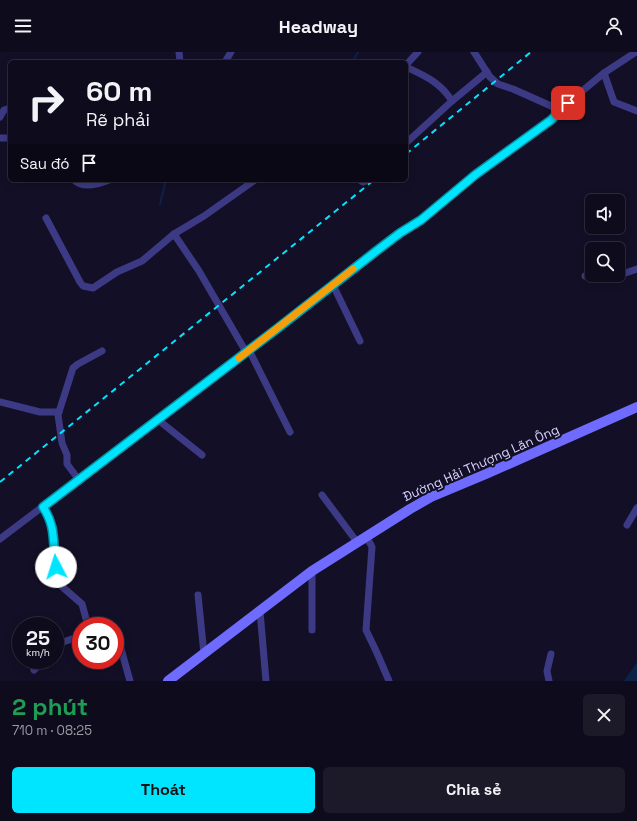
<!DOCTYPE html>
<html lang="vi">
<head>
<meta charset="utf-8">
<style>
	body { margin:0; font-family:"Space Grotesk",sans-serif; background:#1c1929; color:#f1f3f6; height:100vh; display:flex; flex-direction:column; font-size:15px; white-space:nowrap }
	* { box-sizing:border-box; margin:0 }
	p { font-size:13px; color:#9b9ba3 }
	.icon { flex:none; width:22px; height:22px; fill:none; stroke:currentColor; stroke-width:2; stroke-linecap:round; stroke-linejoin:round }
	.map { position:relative; height:629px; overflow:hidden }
	.panel { display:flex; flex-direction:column; background:#0e0b1c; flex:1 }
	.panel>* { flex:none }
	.top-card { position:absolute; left:8px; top:8px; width:400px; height:122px; border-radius:6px; box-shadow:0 2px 10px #0003,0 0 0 1px #2e2b3b; background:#0e0b1c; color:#f1f3f6; overflow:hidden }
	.tools { position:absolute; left:585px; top:142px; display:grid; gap:8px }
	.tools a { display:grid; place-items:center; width:40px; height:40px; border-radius:6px; background:#0e0b1c; box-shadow:0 2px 10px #0003,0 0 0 1px #2e2b3b; font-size:20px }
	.speed { position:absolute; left:12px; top:565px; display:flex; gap:8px; font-size:20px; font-weight:700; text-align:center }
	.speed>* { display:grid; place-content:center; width:52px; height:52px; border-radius:50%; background:#0e0b1c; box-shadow:0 2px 10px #0003,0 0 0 1px #2e2b3b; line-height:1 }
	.speed small { font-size:10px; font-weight:400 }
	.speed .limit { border:6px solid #d22; background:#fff; color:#111 }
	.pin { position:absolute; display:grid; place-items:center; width:34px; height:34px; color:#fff; margin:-17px; border-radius:8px; box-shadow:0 2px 6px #0006 }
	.me { position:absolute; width:44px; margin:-22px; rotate:355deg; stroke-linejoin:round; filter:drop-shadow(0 0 3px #0008) }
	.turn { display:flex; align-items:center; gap:14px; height:84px; padding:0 12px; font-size:18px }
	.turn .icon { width:52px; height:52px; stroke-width:2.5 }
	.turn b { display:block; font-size:28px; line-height:34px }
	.then { display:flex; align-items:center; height:38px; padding:0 12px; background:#0003; gap:8px; font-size:15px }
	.round { display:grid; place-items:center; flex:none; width:42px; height:42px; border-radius:6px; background:#1c1929 }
	.summary { display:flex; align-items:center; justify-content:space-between; height:68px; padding:0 12px }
	h1 { font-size:24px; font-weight:700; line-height:30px; color:#1e9e55 }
	.cta { display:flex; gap:8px; margin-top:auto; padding:8px 12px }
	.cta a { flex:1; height:46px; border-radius:6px; background:#00e5ff; color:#111; font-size:16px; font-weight:700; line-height:46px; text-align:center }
	.cta a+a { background:#1c1929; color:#f1f3f6 }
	header { display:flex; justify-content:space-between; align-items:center; height:52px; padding:0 12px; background:#0e0b1c; font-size:18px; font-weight:700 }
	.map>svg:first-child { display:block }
	.water { fill:#0c2248 }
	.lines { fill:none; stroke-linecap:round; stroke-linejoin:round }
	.stream { stroke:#0c2248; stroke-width:2 }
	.street { stroke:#3d3a85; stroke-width:7 }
	.secondary { stroke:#6f6bff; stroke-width:10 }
	.rail { stroke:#00e5ff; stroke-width:2; stroke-dasharray:6 5; stroke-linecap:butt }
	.route-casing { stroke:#0095a6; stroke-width:10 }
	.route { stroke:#00e5ff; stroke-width:7 }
	.slow { stroke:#f59e0b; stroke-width:7 }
	.labels { text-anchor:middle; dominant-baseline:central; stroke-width:4; stroke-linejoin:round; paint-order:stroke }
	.street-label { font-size:13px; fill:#d9d4ff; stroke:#130f26 }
</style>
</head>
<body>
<header><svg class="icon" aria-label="menu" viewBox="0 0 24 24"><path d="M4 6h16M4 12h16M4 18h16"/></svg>Headway<svg class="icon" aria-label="person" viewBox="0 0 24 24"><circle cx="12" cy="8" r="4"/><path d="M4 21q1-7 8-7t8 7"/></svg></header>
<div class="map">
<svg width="637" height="629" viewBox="0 0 637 629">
	<rect width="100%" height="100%" fill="#130f26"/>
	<polygon class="water" points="637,610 637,629 624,629"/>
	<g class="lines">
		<g class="stream">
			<polyline points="350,10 354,7 358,0"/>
			<polyline points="160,152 166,128"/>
		</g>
		<g class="street">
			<polyline points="179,0 180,10"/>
			<polyline points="474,0 490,25 498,32 513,37 560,58"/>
			<polyline points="225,10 231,0"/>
			<polyline points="406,13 418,0"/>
			<path d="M406 15C425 24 440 30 452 49L487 20"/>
			<polyline points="604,21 614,50 637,59"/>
			<polyline points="0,65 4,58 10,56"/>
			<polyline points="0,86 10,86"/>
			<polyline points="406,91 452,49"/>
			<path d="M74 128C83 137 99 132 109 128"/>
			<polyline points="360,128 363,130 367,128"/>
			<polyline points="46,166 80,230 83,234 93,236 117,220 142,209 174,182 204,164 255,128"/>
			<polyline points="174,182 199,219 246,300"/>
			<polyline points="585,224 613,225 637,217"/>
			<polyline points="333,233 360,289"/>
			<polyline points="249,298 290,380"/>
			<polyline points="0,350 40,360 59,360"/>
			<polyline points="157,367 202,403"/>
			<polyline points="79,428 67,412 67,403 62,391 58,363 73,316 78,312 102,299"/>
			<polyline points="322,443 357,490"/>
			<polyline points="43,455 48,462 52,474 54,505 59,532 82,552 88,574"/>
			<polyline points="627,473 637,456"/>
			<polyline points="365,485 370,491 372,495 366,578 377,601 389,629"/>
			<polyline points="0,487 278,276 400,181 421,168 475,123 551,68 564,54 604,21 636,0"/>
			<polyline points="198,543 204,602"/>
			<polyline points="260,559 266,629"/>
			<polyline points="312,578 312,519"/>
			<polyline points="115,581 118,586 130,629"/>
			<polyline points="55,598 63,590 81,584"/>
			<polyline points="34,618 44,608"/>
			<polyline points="549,629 547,619 551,602"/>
		</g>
		<polyline class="secondary" points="168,629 312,519 410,457 431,445 486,422 637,355"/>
		<g class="rail">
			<polyline points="406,102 531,0"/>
			<polyline points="0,430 374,128"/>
		</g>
	</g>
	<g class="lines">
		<g class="route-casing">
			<path id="route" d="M56 515C52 492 57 476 43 455L278 276 375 200 400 181 421 168 475 123 551 68 568 51"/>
		</g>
		<use href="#route" class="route"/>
		<polyline class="slow" points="239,306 353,217"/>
	</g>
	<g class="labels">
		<g class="street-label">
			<text transform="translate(481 411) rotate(-24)">Đường Hải Thượng Lãn Ông</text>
		</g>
	</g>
</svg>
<div class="tools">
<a><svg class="icon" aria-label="sound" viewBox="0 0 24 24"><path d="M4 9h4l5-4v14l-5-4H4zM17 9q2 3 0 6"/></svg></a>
<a><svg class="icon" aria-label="search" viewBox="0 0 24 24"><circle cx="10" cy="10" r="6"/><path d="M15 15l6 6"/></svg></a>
</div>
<div class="speed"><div>25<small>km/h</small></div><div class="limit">30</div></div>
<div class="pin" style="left:568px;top:51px;background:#d93025"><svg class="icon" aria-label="arrive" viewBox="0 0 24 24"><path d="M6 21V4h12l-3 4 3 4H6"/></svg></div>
<svg class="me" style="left:56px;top:515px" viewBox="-20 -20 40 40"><circle r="19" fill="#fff"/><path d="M0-13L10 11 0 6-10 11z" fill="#00e5ff"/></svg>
<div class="top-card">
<div class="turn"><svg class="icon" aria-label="right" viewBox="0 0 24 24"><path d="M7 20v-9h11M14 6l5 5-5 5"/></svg><div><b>60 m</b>Rẽ phải</div></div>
<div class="then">Sau đó<svg class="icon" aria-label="arrive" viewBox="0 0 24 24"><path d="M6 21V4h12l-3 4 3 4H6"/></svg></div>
</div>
</div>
<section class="panel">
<div class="summary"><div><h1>2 phút</h1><p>710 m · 08:25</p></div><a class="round"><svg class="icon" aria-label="close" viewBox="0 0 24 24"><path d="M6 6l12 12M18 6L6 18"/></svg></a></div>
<div class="cta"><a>Thoát</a><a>Chia sẻ</a></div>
</section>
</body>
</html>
